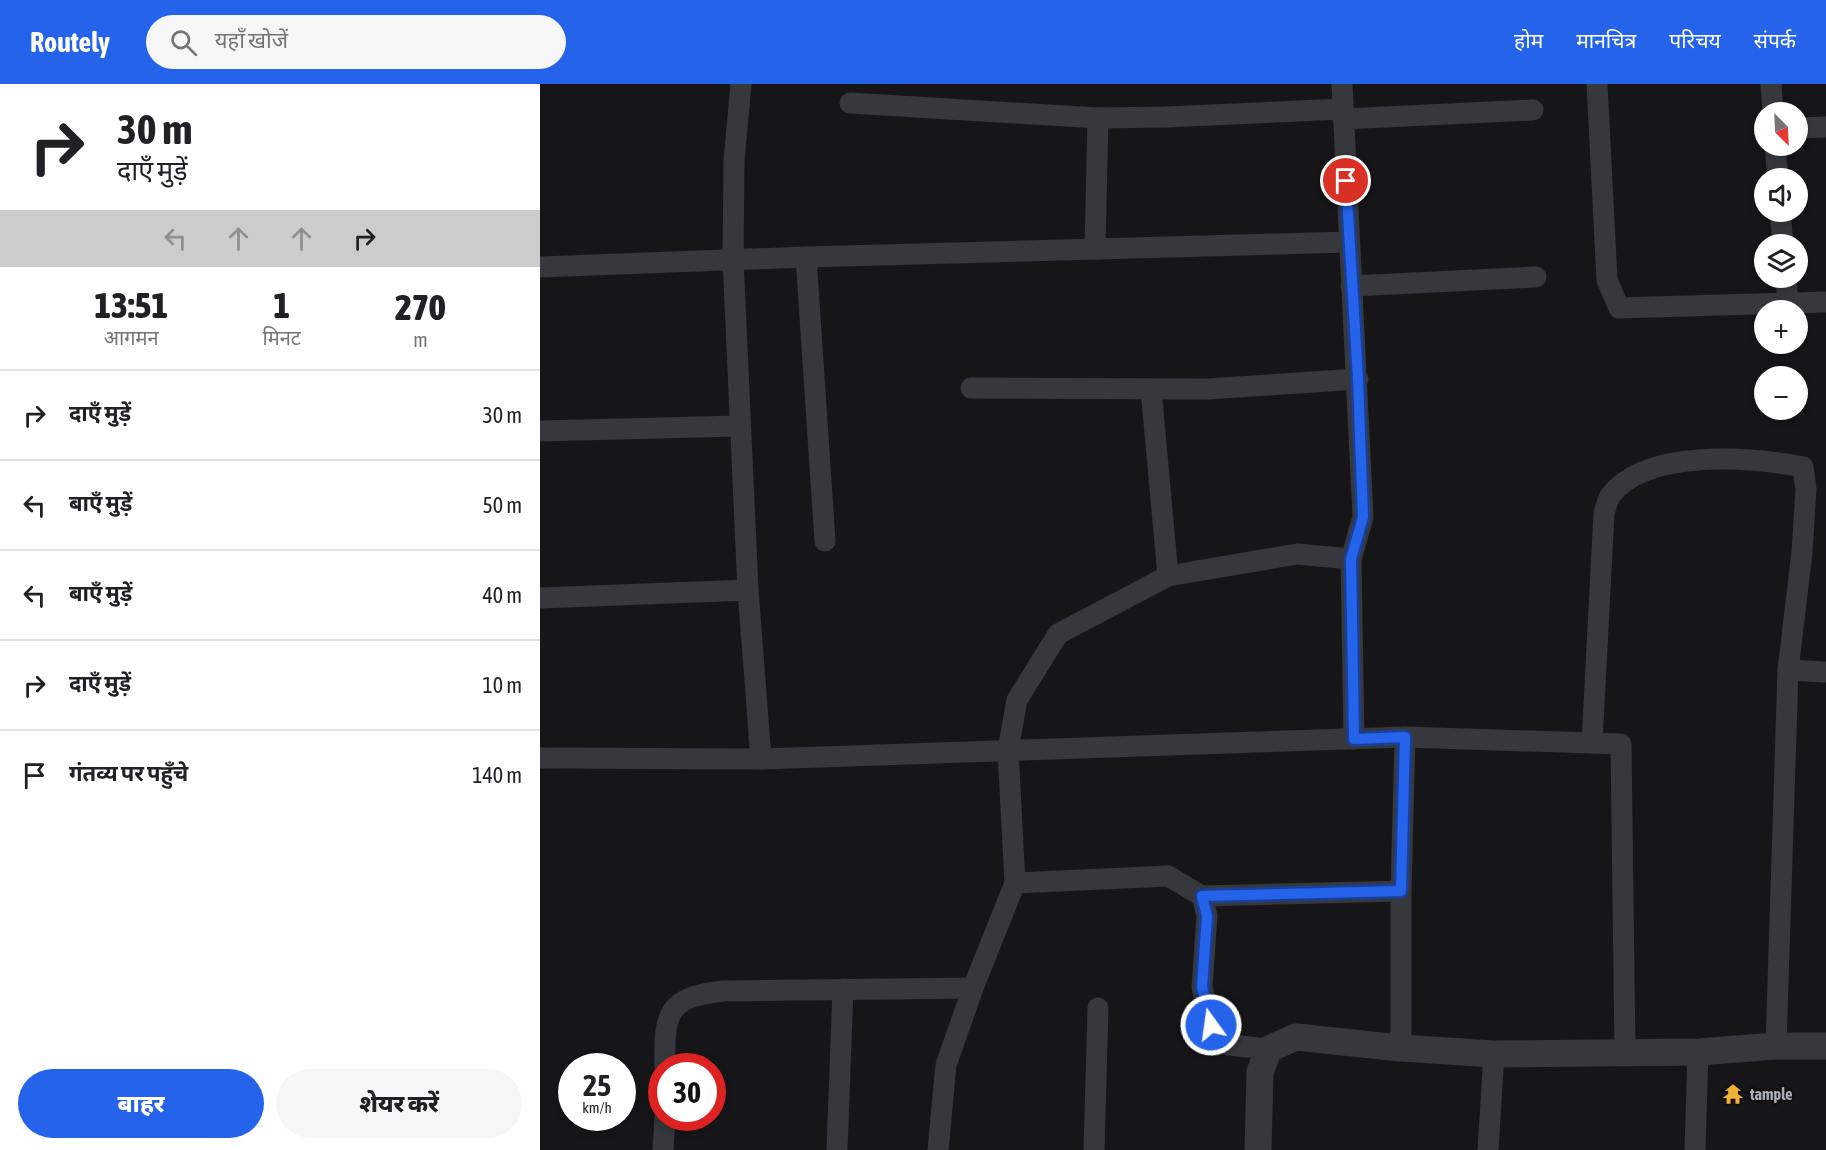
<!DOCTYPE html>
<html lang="hi">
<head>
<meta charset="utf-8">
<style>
	body { margin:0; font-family:"Asap Condensed","Noto Sans Devanagari",sans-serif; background:#f6f6f6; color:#202124; height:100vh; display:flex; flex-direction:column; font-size:22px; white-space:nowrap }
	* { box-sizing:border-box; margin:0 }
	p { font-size:20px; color:#757577 }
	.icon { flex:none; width:33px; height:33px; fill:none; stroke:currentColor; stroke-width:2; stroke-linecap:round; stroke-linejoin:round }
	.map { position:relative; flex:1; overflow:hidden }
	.drawer { display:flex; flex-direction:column; background:#fff; width:540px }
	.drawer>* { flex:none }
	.top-card { background:#fff; color:#202124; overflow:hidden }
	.needle { width:39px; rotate:156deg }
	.buttons { position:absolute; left:1214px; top:18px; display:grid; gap:12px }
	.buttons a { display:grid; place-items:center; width:54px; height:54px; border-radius:50%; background:#fff; box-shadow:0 3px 9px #0003; font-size:30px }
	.speed { position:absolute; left:18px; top:969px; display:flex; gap:12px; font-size:30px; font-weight:700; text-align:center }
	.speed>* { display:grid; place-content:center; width:78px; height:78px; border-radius:50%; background:#fff; box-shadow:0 3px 9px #0003; line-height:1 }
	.speed small { font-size:15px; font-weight:400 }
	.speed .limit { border:9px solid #d22; background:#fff; color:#111 }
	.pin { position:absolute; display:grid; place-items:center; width:51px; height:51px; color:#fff; margin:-26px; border:3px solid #fff; border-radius:50%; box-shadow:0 2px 6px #0007 }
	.me { position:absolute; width:66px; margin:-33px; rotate:346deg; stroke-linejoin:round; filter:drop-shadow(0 0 4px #0008) }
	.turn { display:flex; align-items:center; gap:21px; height:126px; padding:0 18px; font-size:27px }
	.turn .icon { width:78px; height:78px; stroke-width:2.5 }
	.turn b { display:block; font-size:42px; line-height:51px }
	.lanes { display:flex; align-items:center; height:57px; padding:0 18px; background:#0003; justify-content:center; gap:30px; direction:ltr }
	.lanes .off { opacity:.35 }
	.eta { display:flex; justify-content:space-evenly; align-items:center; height:102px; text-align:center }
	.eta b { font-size:36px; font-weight:800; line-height:42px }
	.button { display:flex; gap:12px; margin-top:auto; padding:12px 18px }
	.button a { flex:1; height:69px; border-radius:36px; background:#2563eb; color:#fff; font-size:24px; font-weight:800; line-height:69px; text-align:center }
	.button a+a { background:#f6f6f6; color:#202124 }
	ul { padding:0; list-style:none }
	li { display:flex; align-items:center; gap:18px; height:90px; padding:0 18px; border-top:2px solid #e0e0e0 }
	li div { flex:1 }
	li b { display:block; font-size:22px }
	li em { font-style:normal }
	header { display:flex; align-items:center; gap:36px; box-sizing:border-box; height:84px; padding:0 30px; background:#2563eb; color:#fff }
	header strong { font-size:28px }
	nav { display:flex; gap:33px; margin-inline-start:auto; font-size:21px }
	.search { width:420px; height:54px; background:#f6f6f6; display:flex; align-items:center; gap:15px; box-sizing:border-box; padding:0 21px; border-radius:33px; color:#757577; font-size:22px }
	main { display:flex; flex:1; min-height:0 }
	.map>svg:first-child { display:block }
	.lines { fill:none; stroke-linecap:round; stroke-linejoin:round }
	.minor { stroke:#37383d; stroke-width:21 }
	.tertiary { stroke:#37383d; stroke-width:27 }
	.route-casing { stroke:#184099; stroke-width:15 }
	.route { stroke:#2563eb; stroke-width:10 }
	.labels { text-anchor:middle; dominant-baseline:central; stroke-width:5; stroke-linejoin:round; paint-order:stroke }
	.poi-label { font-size:16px; font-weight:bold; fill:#a8adb8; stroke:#111113; text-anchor:start }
</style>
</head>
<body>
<header>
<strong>Routely</strong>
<div class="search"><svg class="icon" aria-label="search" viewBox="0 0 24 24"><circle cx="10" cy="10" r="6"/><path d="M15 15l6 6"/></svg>यहाँ खोजें</div>
<nav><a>होम</a><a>मानचित्र</a><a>परिचय</a><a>संपर्क</a></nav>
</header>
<main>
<section class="drawer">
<div class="top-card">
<div class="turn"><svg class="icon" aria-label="right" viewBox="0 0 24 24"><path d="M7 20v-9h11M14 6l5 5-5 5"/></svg><div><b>30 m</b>दाएँ मुड़ें</div></div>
<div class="lanes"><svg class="icon off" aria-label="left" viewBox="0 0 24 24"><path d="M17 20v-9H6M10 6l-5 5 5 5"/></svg><svg class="icon off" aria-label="ahead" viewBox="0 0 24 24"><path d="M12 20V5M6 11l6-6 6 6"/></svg><svg class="icon off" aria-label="ahead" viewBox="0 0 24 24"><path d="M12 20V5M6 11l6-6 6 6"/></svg><svg class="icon" aria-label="right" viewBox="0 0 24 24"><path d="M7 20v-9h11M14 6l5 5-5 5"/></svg></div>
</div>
<div class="eta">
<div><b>13:51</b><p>आगमन</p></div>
<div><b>1</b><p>मिनट</p></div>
<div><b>270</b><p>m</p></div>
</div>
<ul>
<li><svg class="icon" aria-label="right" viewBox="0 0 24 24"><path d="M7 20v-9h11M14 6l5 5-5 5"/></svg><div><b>दाएँ मुड़ें</b></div><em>30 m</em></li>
<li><svg class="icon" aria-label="left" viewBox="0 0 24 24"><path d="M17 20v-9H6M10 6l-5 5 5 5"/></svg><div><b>बाएँ मुड़ें</b></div><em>50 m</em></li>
<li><svg class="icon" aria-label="left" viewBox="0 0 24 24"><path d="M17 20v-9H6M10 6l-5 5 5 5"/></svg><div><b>बाएँ मुड़ें</b></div><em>40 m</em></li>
<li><svg class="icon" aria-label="right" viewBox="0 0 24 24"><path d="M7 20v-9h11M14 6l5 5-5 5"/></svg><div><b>दाएँ मुड़ें</b></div><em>10 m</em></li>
<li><svg class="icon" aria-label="arrive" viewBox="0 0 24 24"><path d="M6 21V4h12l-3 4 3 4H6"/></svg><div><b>गंतव्य पर पहुँचे</b></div><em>140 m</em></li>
</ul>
<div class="button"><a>बाहर</a><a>शेयर करें</a></div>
</section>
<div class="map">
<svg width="1286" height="1066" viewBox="0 0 1286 1066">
	<rect width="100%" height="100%" fill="#161618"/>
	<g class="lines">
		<g class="minor">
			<polyline points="201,0 194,77 193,175 208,506 221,675"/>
			<polyline points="802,0 823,433 811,475 814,655"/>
			<polyline points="1057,0 1067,196 1079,224 1286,218"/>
			<polyline points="1231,0 1233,28"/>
			<polyline points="310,19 558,34 626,33 803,25"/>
			<polyline points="803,35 993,26"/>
			<polyline points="1257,44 1286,43"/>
			<polyline points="1235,62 1238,94"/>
			<polyline points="1240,128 1243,160"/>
			<polyline points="555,165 558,34"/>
			<polyline points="266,173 285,457"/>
			<polyline points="0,183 266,173 809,158"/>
			<polyline points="1246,194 1248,220"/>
			<polyline points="811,202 996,193"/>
			<polyline points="431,304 668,305 818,295"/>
			<polyline points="611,305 628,492"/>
			<polyline points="0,347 199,342"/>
			<polyline points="0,514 208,506"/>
			<polyline points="1248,586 1286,588"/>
			<path d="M1052 659 1064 429C1066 424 1067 417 1070 412 1106 364 1211 373 1263 383L1266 405 1262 468 1248 586 1236 962"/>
			<polyline points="0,674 221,675 865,653 1081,660 1085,968"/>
			<polyline points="475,799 628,792 662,812 667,832 662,903 671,941 688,961 729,965"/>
			<polyline points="662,812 861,807"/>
			<polyline points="861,964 861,807 865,653"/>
			<path d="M125 982C124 929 127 913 184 907L433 904"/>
			<polyline points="123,1066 125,1034"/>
			<polyline points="297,1066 303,905"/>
			<polyline points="398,1066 406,981 433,904 475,799 468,666 477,616 518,550 628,492 757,470 811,475"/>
			<polyline points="554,1066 558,924"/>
			<polyline points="948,1066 954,970"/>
			<polyline points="1155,1066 1158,968"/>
		</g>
		<polyline class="tertiary" points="718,1066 720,988 729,965 756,953 861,964 954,970 1158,968 1236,962 1286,962"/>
	</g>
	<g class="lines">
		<g class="route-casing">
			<polyline id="route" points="671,941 662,903 667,832 662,812 861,807 865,653 814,655 811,475 823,433 818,295 806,97"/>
		</g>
		<use href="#route" class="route"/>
	</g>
	<defs>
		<g id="temple-bare" transform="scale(1.62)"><path d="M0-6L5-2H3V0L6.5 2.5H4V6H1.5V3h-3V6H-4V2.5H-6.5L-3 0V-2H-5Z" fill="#f2b134" stroke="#111113" stroke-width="2.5" paint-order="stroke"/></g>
	</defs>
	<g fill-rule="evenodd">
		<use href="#temple-bare" x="1193" y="1010"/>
	</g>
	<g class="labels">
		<g class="poi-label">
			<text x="1210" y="1010">tample</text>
		</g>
	</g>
</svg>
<div class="buttons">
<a><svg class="needle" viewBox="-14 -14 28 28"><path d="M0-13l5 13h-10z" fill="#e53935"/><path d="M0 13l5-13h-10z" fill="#757577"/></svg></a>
<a><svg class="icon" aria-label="sound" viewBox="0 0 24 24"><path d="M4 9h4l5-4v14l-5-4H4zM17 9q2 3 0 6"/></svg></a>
<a><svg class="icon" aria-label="layers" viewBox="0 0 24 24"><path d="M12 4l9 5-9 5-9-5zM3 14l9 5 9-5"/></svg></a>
<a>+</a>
<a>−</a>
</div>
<div class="speed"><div>25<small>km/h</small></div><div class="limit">30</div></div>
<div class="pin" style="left:806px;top:97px;background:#d93025"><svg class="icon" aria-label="arrive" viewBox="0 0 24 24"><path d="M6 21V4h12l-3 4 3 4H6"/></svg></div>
<svg class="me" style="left:671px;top:941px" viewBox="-20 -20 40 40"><circle r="17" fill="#2563eb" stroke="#fff" stroke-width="3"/><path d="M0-11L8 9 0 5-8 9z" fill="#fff"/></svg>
</div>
</main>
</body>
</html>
